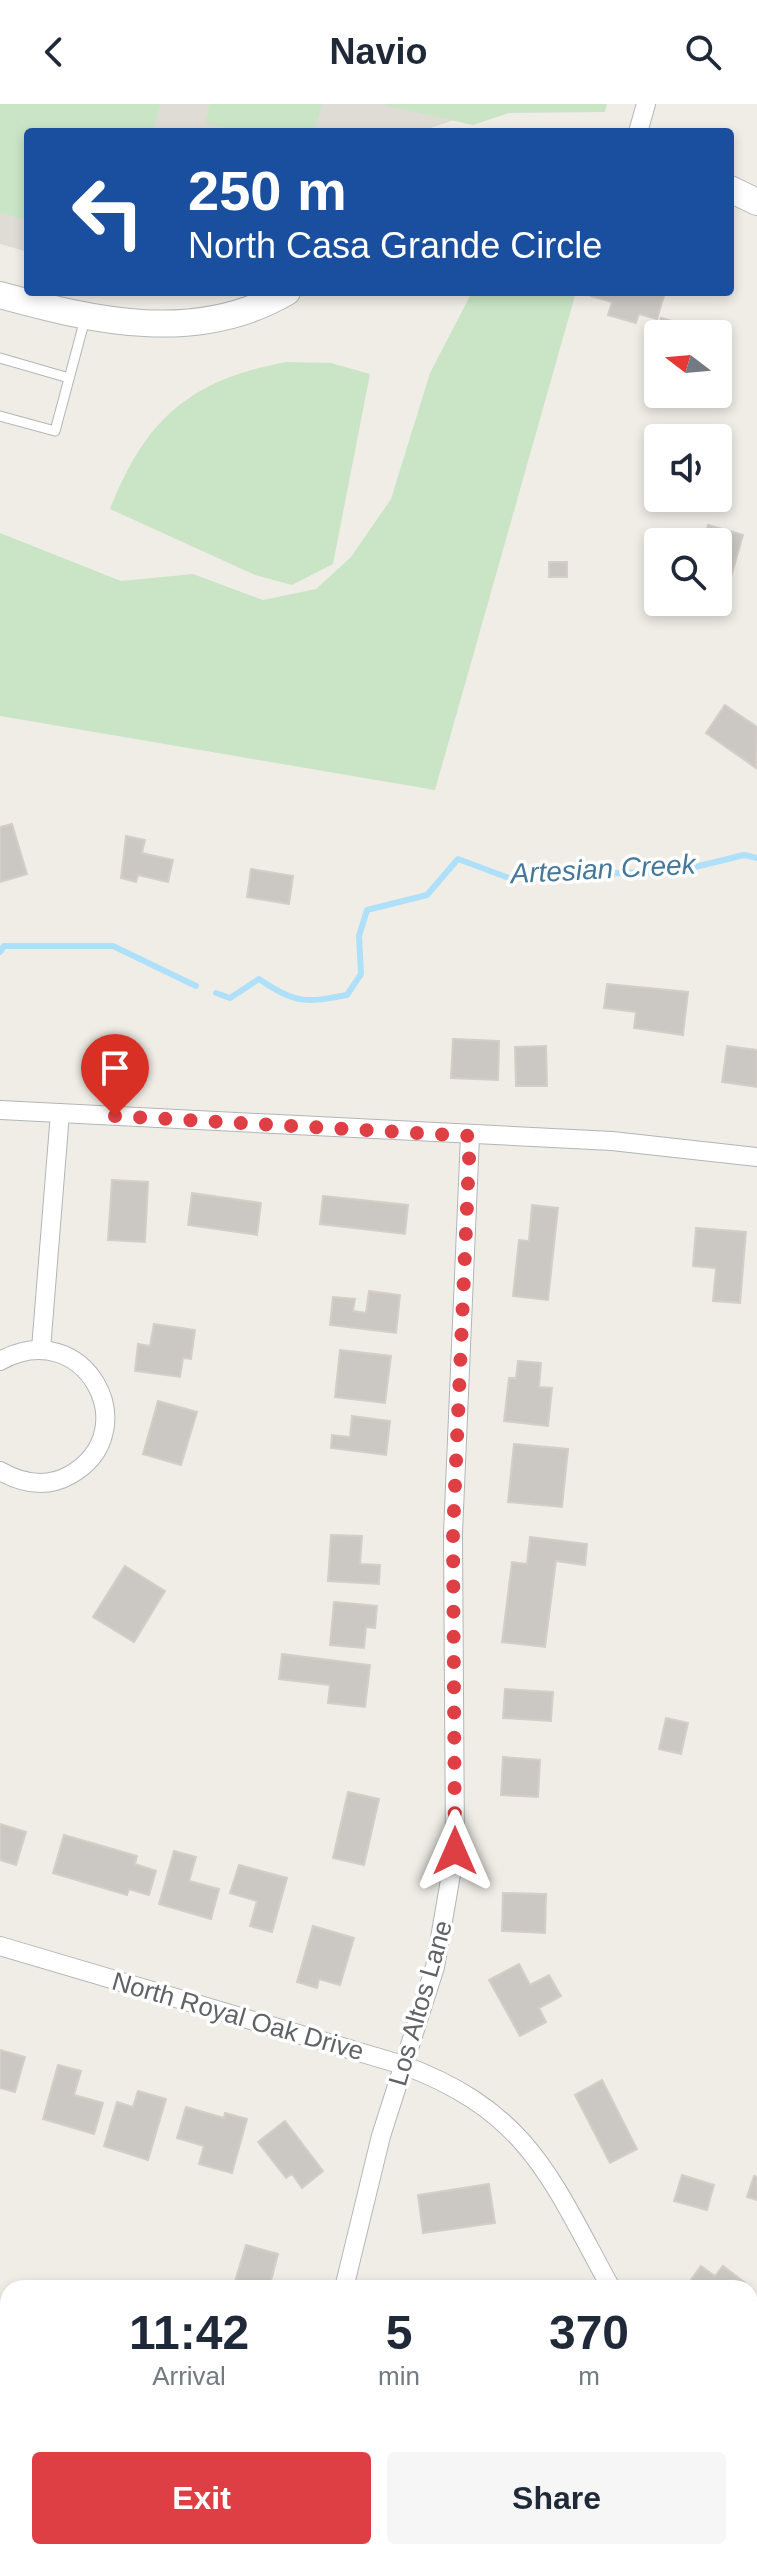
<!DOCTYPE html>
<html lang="en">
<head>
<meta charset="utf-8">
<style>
	body { margin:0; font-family:Arial,sans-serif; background:#f6f6f7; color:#1f2937; height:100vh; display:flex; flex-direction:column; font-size:30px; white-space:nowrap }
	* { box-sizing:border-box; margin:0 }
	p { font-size:26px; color:#747a83 }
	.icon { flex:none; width:44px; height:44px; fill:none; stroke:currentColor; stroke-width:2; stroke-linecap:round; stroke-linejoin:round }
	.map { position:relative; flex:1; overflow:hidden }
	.sheet { position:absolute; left:0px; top:2176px; width:758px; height:280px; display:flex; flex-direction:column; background:#fff; border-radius:24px 24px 0 0; box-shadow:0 4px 12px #0003 }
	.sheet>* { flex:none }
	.top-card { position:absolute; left:24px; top:24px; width:710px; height:168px; border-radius:8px; box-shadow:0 4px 12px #0003; background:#1a4fa0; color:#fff; overflow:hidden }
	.needle { width:52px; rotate:286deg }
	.tools { position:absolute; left:644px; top:216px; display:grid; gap:16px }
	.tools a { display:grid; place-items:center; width:88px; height:88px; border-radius:8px; background:#fff; box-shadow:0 4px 12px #0003; font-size:40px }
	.pin { position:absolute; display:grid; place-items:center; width:68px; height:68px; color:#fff; margin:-82px -34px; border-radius:50% 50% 50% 0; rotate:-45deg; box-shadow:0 0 8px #0007 }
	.pin .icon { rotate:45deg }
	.me { position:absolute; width:88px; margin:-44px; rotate:0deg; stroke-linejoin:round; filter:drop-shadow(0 0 6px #0008) }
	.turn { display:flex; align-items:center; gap:28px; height:168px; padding:0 32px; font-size:36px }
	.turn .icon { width:104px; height:104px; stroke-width:2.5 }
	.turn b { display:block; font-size:56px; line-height:68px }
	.eta { display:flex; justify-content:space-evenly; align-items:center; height:136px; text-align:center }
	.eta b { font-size:48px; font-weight:800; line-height:56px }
	.button { display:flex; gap:16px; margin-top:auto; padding:16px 32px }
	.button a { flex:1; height:92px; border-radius:8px; background:#de3f45; color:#fff; font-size:32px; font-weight:800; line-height:92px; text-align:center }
	.button a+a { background:#f6f6f7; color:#1f2937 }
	header { display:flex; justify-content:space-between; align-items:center; height:104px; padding:0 32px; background:#fff; font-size:36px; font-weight:800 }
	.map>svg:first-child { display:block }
	.education { fill:#dfdcd6 }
	.green { fill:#c9e5c6 }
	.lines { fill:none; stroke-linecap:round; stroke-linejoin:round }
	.stream { stroke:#aee1f9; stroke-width:6 }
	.building { fill:#cbc8c4; stroke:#d4cec6; stroke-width:2 }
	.lane-casing { stroke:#b2b5b8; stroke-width:11 }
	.street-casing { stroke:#b2b5b8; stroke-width:20 }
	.secondary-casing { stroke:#b3b7bb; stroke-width:28 }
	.lane { stroke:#fff; stroke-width:9 }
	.street { stroke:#fff; stroke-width:18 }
	.secondary { stroke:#fff; stroke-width:26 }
	.route { stroke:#de3f45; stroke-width:14; stroke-dasharray:0 25.2 }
	.labels { text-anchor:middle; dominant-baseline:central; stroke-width:7; stroke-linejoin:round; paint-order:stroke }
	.street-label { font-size:26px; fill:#5f6366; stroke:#fff }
	.water-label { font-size:28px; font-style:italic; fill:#44779a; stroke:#fff }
</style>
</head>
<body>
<header><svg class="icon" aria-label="back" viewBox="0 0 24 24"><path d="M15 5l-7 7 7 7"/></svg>Navio<svg class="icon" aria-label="search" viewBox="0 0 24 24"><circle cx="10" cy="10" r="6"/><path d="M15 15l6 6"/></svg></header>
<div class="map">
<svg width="757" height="2456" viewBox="0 0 757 2456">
	<rect width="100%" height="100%" fill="#f0ede7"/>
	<polygon class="education" points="0,0 500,0 419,28 28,28 28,148 0,140"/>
	<g class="green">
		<polygon points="0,0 160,0 153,28 28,28 28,116 0,109"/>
		<polygon points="210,0 322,0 314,28 240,28 205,19"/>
		<polygon points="380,0 607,0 605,8 509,9 473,21"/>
		<polygon points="472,188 576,188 435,686 0,612 0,429 121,477 193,470 263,496 316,485 351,453 391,395 430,269"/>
		<path d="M287 258 331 259 370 270 333 460 292 481 255 471 110 405C145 315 191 275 287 258Z"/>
	</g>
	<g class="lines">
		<g class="stream">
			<polyline points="0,848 4,842 113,842 196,882"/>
			<path d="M216 889 230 894 259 875C295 900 306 899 347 891L361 870 359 832 367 806 427 791 458 755 509 774 683 766 744 751 757 754"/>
		</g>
	</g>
	<g class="building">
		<polygon points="592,188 665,188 657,215 639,210 636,219 608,211 612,198 591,192"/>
		<polygon points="661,214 701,225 700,230 658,230 658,250 651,248"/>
		<polygon points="708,421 743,431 728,483 718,480 718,438 703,438"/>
		<rect x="549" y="458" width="18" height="15"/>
		<polygon points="725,601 757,623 756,664 706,629"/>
		<polygon points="12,720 27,770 0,778 0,723"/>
		<polygon points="126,732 145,736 142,749 173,756 168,778 138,771 136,778 121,774"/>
		<polygon points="251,765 293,772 289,800 247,793"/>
		<polygon points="607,880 688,888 683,931 634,924 636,908 604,904"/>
		<polygon points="453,935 499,937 498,976 451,974"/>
		<polygon points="546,942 547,982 516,982 515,943"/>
		<polygon points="727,942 757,946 757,983 722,978"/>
		<polygon points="112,1076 148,1078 145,1138 108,1136"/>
		<polygon points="192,1089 261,1099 257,1131 188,1121"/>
		<polygon points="323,1092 408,1101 405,1130 320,1120"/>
		<polygon points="532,1101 558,1104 548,1196 513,1192 519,1136 529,1137"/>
		<polygon points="696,1124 746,1128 740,1199 713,1197 716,1164 693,1162"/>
		<polygon points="369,1187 400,1191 396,1229 330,1221 333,1193 355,1195 353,1207 366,1209"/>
		<polygon points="154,1220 195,1226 191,1255 183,1254 180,1273 135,1267 138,1240 150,1242"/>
		<polygon points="340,1246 391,1252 385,1299 335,1293"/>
		<polygon points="518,1257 541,1259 539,1283 552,1284 548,1322 504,1317 509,1274 516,1274"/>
		<polygon points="158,1297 197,1308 181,1361 143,1350"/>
		<polygon points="352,1312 390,1317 386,1351 331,1344 332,1331 350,1333"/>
		<polygon points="514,1340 568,1345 562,1403 508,1398"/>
		<polygon points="331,1431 362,1432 360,1460 380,1461 379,1480 328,1477"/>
		<polygon points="530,1433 587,1440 585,1461 556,1457 545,1543 502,1538 512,1458 527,1460"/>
		<polygon points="125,1462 165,1487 134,1538 93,1513"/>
		<polygon points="334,1498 377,1502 375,1524 366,1523 364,1544 330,1541"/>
		<polygon points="282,1550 370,1561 365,1603 328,1599 330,1581 279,1575"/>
		<polygon points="505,1585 553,1588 551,1617 503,1614"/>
		<polygon points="666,1614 688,1619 681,1650 659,1645"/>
		<polygon points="503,1653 540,1656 538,1693 501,1691"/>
		<polygon points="348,1688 379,1695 364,1761 333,1754"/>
		<polygon points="0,1720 26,1728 16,1761 0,1756"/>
		<polygon points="64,1731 137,1752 135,1760 156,1767 149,1791 129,1785 127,1791 53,1769"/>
		<polygon points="174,1747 196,1753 189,1777 219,1785 211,1815 159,1800"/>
		<polygon points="239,1761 287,1774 272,1828 250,1822 257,1797 230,1789"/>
		<polygon points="503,1789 546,1790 545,1829 502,1827"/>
		<polygon points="313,1822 354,1834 340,1881 319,1875 317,1884 297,1878"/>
		<polygon points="519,1860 530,1881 549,1871 561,1892 539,1904 546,1918 520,1932 489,1876"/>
		<polygon points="0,1946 25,1953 15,1988 0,1984"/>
		<polygon points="58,1961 81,1967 74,1991 103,1999 94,2030 43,2015"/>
		<polygon points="602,1976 637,2045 610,2059 575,1991"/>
		<polygon points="138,1987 166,1995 148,2056 104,2042 117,1998 133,2003"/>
		<polygon points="186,2003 224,2014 225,2009 247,2015 232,2069 199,2060 204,2042 177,2034"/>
		<polygon points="285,2017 323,2067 302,2084 292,2070 286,2074 258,2038"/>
		<polygon points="682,2071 714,2081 707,2106 674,2097"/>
		<polygon points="754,2072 757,2073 757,2096 747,2093"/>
		<polygon points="489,2080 495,2119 423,2129 418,2091"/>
		<polygon points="246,2141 278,2150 269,2184 233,2184"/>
		<polygon points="701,2162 715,2172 723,2162 745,2179 741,2184 685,2184"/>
		<polygon points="750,2211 757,2216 754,2247 750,2244"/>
		<polygon points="0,2313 8,2315 8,2352 1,2375"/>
		<polygon points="351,2448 388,2448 385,2456 349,2456"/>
		<polygon points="653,2448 690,2448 677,2456 658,2456"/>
	</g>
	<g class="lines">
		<g class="lane-casing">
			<g id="lane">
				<polyline points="0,254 69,274"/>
				<polyline points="0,312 55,327 85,215"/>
			</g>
		</g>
		<g class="street-casing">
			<g id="street">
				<polyline points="638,28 646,0"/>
				<polyline points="0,1006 612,1037 757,1053"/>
				<polyline points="41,1245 60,1009"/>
				<path d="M0 1257C84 1210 148 1327 70 1371 47 1384 23 1380 0 1367"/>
				<path d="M0 1842 403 1961C529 2008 551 2075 611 2184"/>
				<polyline points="344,2184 381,2032 435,1863 455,1747 453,1429 470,1032"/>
				<polyline points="750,2334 757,2338"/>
				<polyline points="280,2456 282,2448"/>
			</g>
		</g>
		<g class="secondary-casing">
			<g id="secondary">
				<polyline points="730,85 757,98"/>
				<path d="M0 191C95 217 196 241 287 188"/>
			</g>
		</g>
		<use href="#lane" class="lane"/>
		<use href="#street" class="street"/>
		<use href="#secondary" class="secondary"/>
	</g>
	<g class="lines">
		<polyline class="route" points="115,1012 470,1032 453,1429 455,1747"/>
	</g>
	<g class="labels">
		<g class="street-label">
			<text transform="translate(420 1899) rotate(-74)">Los Altos Lane</text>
			<text transform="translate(238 1912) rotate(16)">North Royal Oak Drive</text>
		</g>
		<g class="water-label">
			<text transform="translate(603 765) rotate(-3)">Artesian Creek</text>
		</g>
	</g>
</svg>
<div class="tools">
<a><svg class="needle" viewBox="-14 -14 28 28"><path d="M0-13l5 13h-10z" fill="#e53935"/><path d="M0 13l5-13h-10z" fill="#747a83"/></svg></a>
<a><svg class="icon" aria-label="sound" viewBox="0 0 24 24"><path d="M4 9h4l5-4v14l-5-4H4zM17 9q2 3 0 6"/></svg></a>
<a><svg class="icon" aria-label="search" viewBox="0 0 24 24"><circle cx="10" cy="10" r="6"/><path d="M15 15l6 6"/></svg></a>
</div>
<div class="pin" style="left:115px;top:1012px;background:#d93025"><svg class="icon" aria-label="arrive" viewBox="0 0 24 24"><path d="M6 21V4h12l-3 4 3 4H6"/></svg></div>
<svg class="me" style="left:455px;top:1747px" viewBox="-20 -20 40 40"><path d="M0-17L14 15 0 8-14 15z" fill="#de3f45" stroke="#fff" stroke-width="4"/></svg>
<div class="top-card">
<div class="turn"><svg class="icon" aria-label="left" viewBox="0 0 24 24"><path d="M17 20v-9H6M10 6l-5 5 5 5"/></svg><div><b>250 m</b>North Casa Grande Circle</div></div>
</div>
<section class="sheet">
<div class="eta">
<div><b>11:42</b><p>Arrival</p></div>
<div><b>5</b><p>min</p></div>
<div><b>370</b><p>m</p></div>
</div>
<div class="button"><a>Exit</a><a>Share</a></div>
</section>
</div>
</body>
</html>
